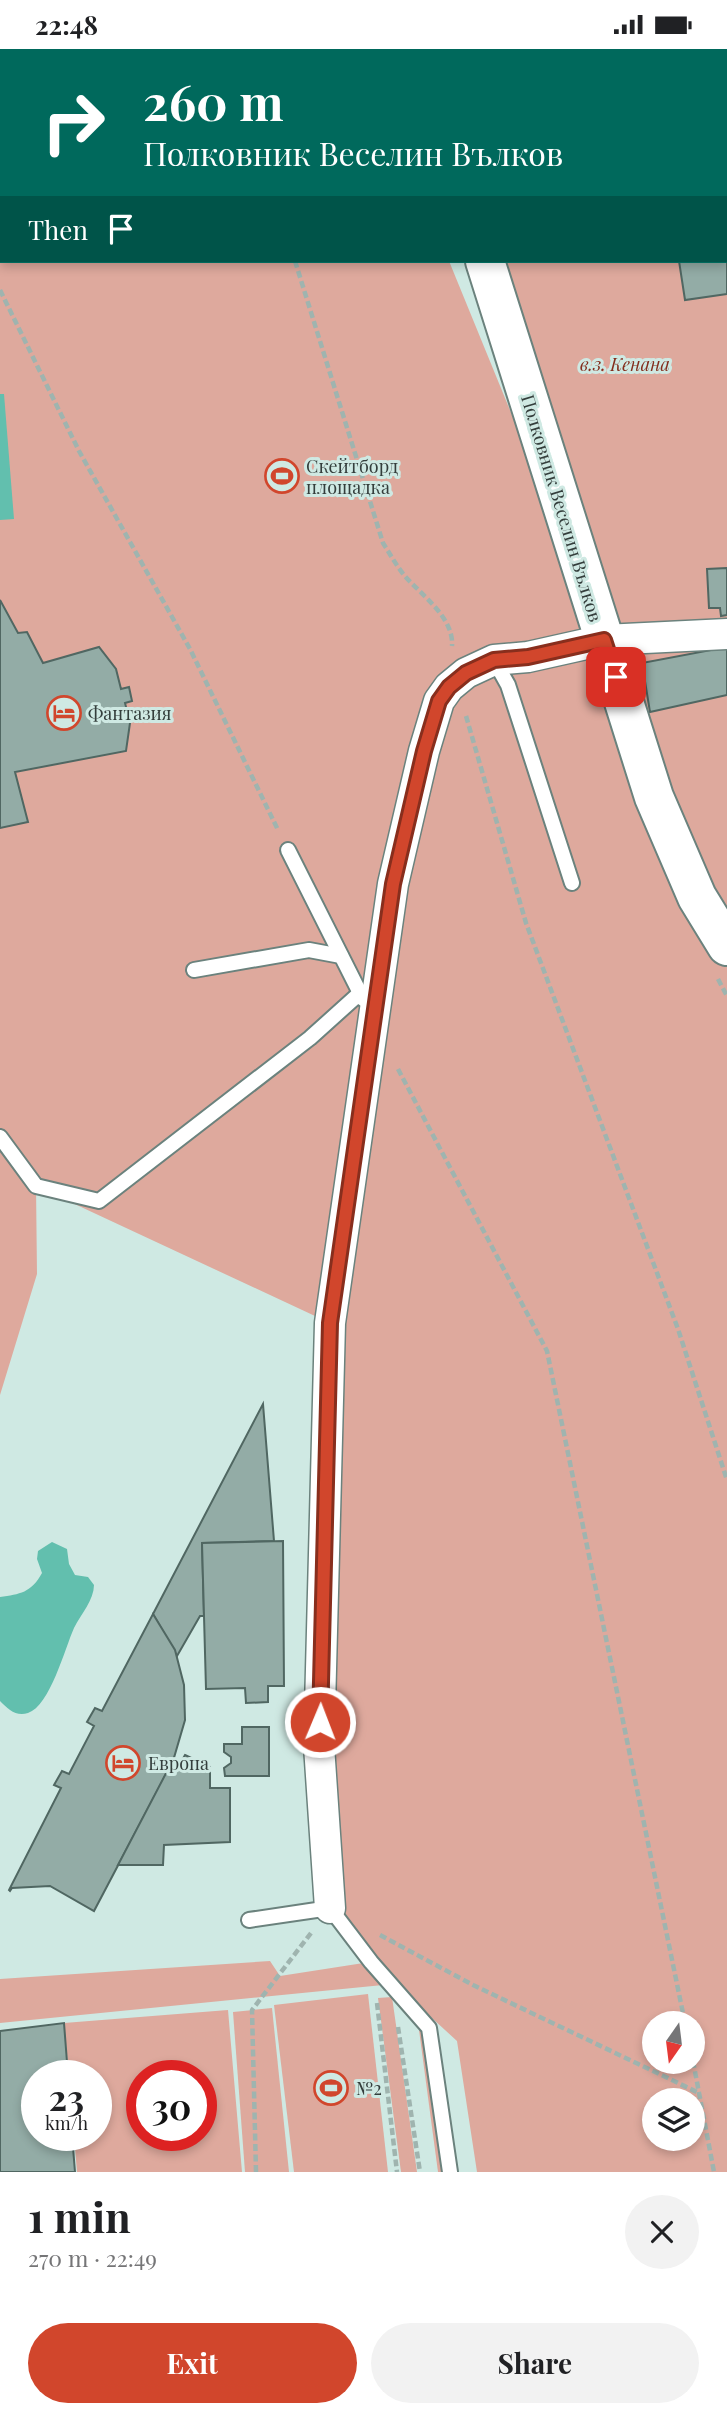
<!DOCTYPE html>
<html lang="en">
<head>
<meta charset="utf-8">
<style>
	body { margin:0; font-family:"Playfair Display",serif; background:#f2f2f2; color:#202124; height:100vh; display:flex; flex-direction:column; font-size:26px; white-space:nowrap }
	* { box-sizing:border-box; margin:0 }
	p { font-size:23px; color:#757577 }
	.icon { flex:none; width:38px; height:38px; fill:none; stroke:currentColor; stroke-width:2; stroke-linecap:round; stroke-linejoin:round }
	.map { position:relative; height:2123px; overflow:hidden }
	.panel { display:flex; flex-direction:column; background:#fff; flex:1 }
	.panel>* { flex:none }
	.banner { position:absolute; left:0px; top:0px; width:728px; height:214px; box-shadow:0 4px 10px #0003; background:#00695c; color:#fff; overflow:hidden }
	.needle { width:46px; rotate:194deg }
	.fabs { position:absolute; left:642px; top:1962px; display:grid; gap:14px }
	.fabs a { display:grid; place-items:center; width:63px; height:63px; border-radius:50%; background:#fff; box-shadow:0 4px 10px #0003; font-size:35px }
	.speed { position:absolute; left:21px; top:2011px; display:flex; gap:14px; font-size:35px; font-weight:700; text-align:center }
	.speed>* { display:grid; place-content:center; width:91px; height:91px; border-radius:50%; background:#fff; box-shadow:0 4px 10px #0003; line-height:1 }
	.speed small { font-size:18px; font-weight:400 }
	.speed .limit { border:10px solid #d22; background:#fff; color:#111 }
	.pin { position:absolute; display:grid; place-items:center; width:60px; height:60px; color:#fff; margin:-30px; border-radius:14px; box-shadow:0 4px 10px #0006 }
	.me { position:absolute; width:77px; margin:-38px; rotate:1deg; stroke-linejoin:round; filter:drop-shadow(0 0 5px #0008) }
	.turn { display:flex; align-items:center; gap:24px; height:147px; padding:0 28px; font-size:32px }
	.turn .icon { width:91px; height:91px; stroke-width:2.5 }
	.turn b { display:block; font-size:49px; line-height:60px }
	.then { display:flex; align-items:center; height:66px; padding:0 28px; background:#0003; gap:14px; font-size:26px }
	.round { display:grid; place-items:center; flex:none; width:74px; height:74px; border-radius:37px; background:#f2f2f2 }
	.head { display:flex; align-items:center; justify-content:space-between; height:119px; padding:0 28px }
	h1 { font-size:42px; font-weight:700; line-height:52px }
	.button { display:flex; gap:14px; margin-top:auto; padding:14px 28px }
	.button a { flex:1; height:80px; border-radius:42px; background:#d1462c; color:#fff; font-size:28px; font-weight:700; line-height:80px; text-align:center }
	.button a+a { background:#f2f2f2; color:#202124 }
	.status { display:flex; justify-content:space-between; align-items:center; height:49px; padding:0 35px; background:#fff; direction:ltr }
	.status svg { height:19px; fill:currentColor }
	.map>svg:first-child { display:block }
	.green { fill:#dea99d; fill-rule:evenodd }
	.water { fill:#62bfae }
	.building { fill:#93aca6; stroke:#506762; stroke-width:2 }
	.lines { fill:none; stroke-linecap:round; stroke-linejoin:round }
	.lane-casing { stroke:#6b827d; stroke-width:18 }
	.street-casing { stroke:#6b827d; stroke-width:33 }
	.secondary-casing { stroke:#6b827d; stroke-width:42 }
	.path { stroke:#9fb4af; stroke-width:4.5; stroke-dasharray:7 3.5; stroke-linecap:butt }
	.lane { stroke:#fff; stroke-width:14 }
	.street { stroke:#fff; stroke-width:30 }
	.secondary { stroke:#fff; stroke-width:38 }
	.route-casing { stroke:#882e1d; stroke-width:18 }
	.route { stroke:#d1462c; stroke-width:12 }
	.labels { text-anchor:middle; dominant-baseline:central; stroke-width:6; stroke-linejoin:round; paint-order:stroke }
	.park-label { font-size:18px; font-style:italic; fill:#842e1d; stroke:#cfe9e3 }
	.poi-label { font-size:18px; fill:#343e3c; stroke:#cfe9e3; text-anchor:start }
	.street-label { font-size:18px; fill:#343e3c; stroke:#cfe9e3 }
</style>
</head>
<body>
<div class="status"><b>22:48</b><svg viewBox="0 0 49 12"><path d="M0 12V9h3v3zM5 12V6h3v6zM10 12V3h3v9zM15 12V0h3v12zM26 1h20v11H26zM47 4h2v5h-2z"/></svg></div>
<div class="map">
<svg width="727" height="2123" viewBox="0 0 727 2123">
	<rect width="100%" height="100%" fill="#cfe9e3"/>
	<g class="green">
		<path d="M0 0H363L2 2V212H449L604 591 485 212H726V2L418 0H727V2123H477L457 1992 373 1915 383 1936 0 1974V1930L270 1912 280 1927 370 1913 330 1859V1274L36 1137 37 1225 0 1346ZM654 1974H693V2012H654ZM654 2051H693V2090H654Z"/>
		<polygon points="368,1945 388,2123 294,2123 274,1956"/>
		<polygon points="392,1948 417,2123 401,2123 378,1949"/>
		<polygon points="272,1959 289,2123 245,2123 233,1963"/>
		<path d="M228 1961 242 2123H77L74 2086H96V2026H69L64 1974ZM142 2026H201V2086H142Z"/>
		<polygon points="426,1980 447,2123 438,2123 419,1981"/>
	</g>
	<g class="water">
		<polygon points="0,345 4,345 14,470 0,471"/>
		<path d="M52 1493 67 1500 69 1515 75 1526 88 1528 94 1536C94 1551 81 1565 74 1579 65 1599 50 1657 28 1664 16 1668 8 1660 0 1652V1548C20 1545 31 1544 42 1524L37 1510 38 1502Z"/>
	</g>
	<g class="building">
		<polygon points="727,152 727,245 685,251 679,212 726,212"/>
		<polygon points="727,519 727,566 721,567 720,559 709,559 707,520"/>
		<polygon points="0,551 18,584 27,583 43,614 99,598 116,620 121,640 129,638 132,652 125,654 130,674 126,702 15,723 28,773 0,779"/>
		<polygon points="727,598 727,646 650,663 642,614"/>
		<polygon points="263,1355 274,1492 202,1494 204,1567 200,1567 177,1607 153,1565"/>
		<polygon points="283,1492 284,1637 268,1637 268,1653 246,1654 245,1639 206,1640 202,1494"/>
		<polygon points="153,1565 175,1601 184,1636 185,1671 173,1712 94,1862 50,1837 12,1839 10,1842 9,1841 61,1739 54,1736 62,1722 69,1725 94,1677 87,1673 95,1659 102,1662"/>
		<polygon points="242,1678 269,1678 269,1727 225,1727 224,1719 231,1714 231,1708 224,1703 224,1695 242,1695"/>
		<polygon points="185,1706 210,1718 210,1739 230,1739 230,1793 164,1796 163,1816 118,1816 174,1709 181,1713"/>
		<polygon points="64,1974 68,2026 37,2026 37,2086 72,2086 75,2123 0,2123 0,1982"/>
	</g>
	<g class="lines">
		<g class="lane-casing">
			<g id="lane">
				<polyline points="494,611 508,636 572,834"/>
				<polyline points="288,801 363,950"/>
				<polyline points="194,921 309,901 341,907"/>
				<polyline points="0,1088 36,1137 99,1152 310,989 360,944"/>
				<polyline points="249,1871 330,1859 371,1913 429,1979 450,2123"/>
			</g>
		</g>
		<g class="street-casing">
			<polyline id="street" points="330,1859 319,1697 330,1274 393,835 424,702 439,652 449,638 466,624 494,611 528,608 604,591 727,585"/>
		</g>
		<g class="secondary-casing">
			<g id="secondary">
				<polyline points="418,0 419,2"/>
				<polyline points="485,212 654,748 697,848 727,897"/>
			</g>
		</g>
		<g class="path">
			<polyline points="231,0 231,2"/>
			<path d="M295 212 383 494C390 505 396 516 404 526 421 546 454 568 452 597"/>
			<polyline points="0,241 79,402 190,600 278,781"/>
			<polyline points="466,667 526,874 678,1280 727,1431"/>
			<polyline points="718,930 727,947"/>
			<polyline points="398,1020 547,1302 685,1974"/>
			<polyline points="380,1886 473,1936 699,2044"/>
			<polyline points="377,1954 397,2123"/>
			<polyline points="398,1978 420,2123"/>
			<polyline points="693,2012 714,2123"/>
			<polyline points="256,2123 252,1961 311,1884"/>
		</g>
		<use href="#lane" class="lane"/>
		<use href="#street" class="street"/>
		<use href="#secondary" class="secondary"/>
	</g>
	<g class="lines">
		<g class="route-casing">
			<polyline id="route" points="320,1673 330,1274 393,835 424,702 439,652 449,638 466,624 494,611 528,608 604,591 616,628"/>
		</g>
		<use href="#route" class="route"/>
	</g>
	<defs>
		<g id="stadium-ring" transform="scale(1.75)"><circle r="9.5" fill="#cfe9e3" stroke="#d1462c" stroke-width="1.5"/><path d="M0-5a6.5 5 0 1 0 0 10a6.5 5 0 1 0 0-10ZM-3.5-1.8h7v3.6h-7Z" fill="#d1462c"/></g>
		<g id="hotel-ring" transform="scale(1.75)"><circle r="9.5" fill="#cfe9e3" stroke="#d1462c" stroke-width="1.5"/><path d="M-6-4.5h1.5V1H6V5H4.5V3h-9V5H-6ZM-4 0a1.8 1.8 0 1 1 3.6 0ZM.5 0V-2.5h3Q6-2.5 6 0Z" fill="#d1462c"/></g>
	</defs>
	<g fill-rule="evenodd">
		<use href="#stadium-ring" x="282" y="427"/>
		<use href="#hotel-ring" x="64" y="664"/>
		<use href="#hotel-ring" x="123" y="1714"/>
		<use href="#stadium-ring" x="331" y="2039"/>
	</g>
	<g class="labels">
		<g class="park-label">
			<text x="625" y="315">в.з. Кенана</text>
		</g>
		<g class="poi-label">
			<text x="306" y="417">Скейтборд<tspan x="306" dy="21">площадка</tspan></text>
			<text x="88" y="664">Фантазия</text>
			<text x="148" y="1714">Европа</text>
			<text x="356" y="2039">№2</text>
		</g>
		<g class="street-label">
			<text transform="translate(562 459) rotate(73)">Полковник Веселин Вълков</text>
		</g>
	</g>
</svg>
<div class="fabs">
<a><svg class="needle" viewBox="-14 -14 28 28"><path d="M0-13l5 13h-10z" fill="#e53935"/><path d="M0 13l5-13h-10z" fill="#757577"/></svg></a>
<a><svg class="icon" aria-label="layers" viewBox="0 0 24 24"><path d="M12 4l9 5-9 5-9-5zM3 14l9 5 9-5"/></svg></a>
</div>
<div class="speed"><div>23<small>km/h</small></div><div class="limit">30</div></div>
<div class="pin" style="left:616px;top:628px;background:#d93025"><svg class="icon" aria-label="arrive" viewBox="0 0 24 24"><path d="M6 21V4h12l-3 4 3 4H6"/></svg></div>
<svg class="me" style="left:320px;top:1673px" viewBox="-20 -20 40 40"><circle r="17" fill="#d1462c" stroke="#fff" stroke-width="3"/><path d="M0-11L8 9 0 5-8 9z" fill="#fff"/></svg>
<div class="banner">
<div class="turn"><svg class="icon" aria-label="right" viewBox="0 0 24 24"><path d="M7 20v-9h11M14 6l5 5-5 5"/></svg><div><b>260 m</b>Полковник Веселин Вълков</div></div>
<div class="then">Then<svg class="icon" aria-label="arrive" viewBox="0 0 24 24"><path d="M6 21V4h12l-3 4 3 4H6"/></svg></div>
</div>
</div>
<section class="panel">
<div class="head"><div><h1>1 min</h1><p>270 m · 22:49</p></div><a class="round"><svg class="icon" aria-label="close" viewBox="0 0 24 24"><path d="M6 6l12 12M18 6L6 18"/></svg></a></div>
<div class="button"><a>Exit</a><a>Share</a></div>
</section>
</body>
</html>
